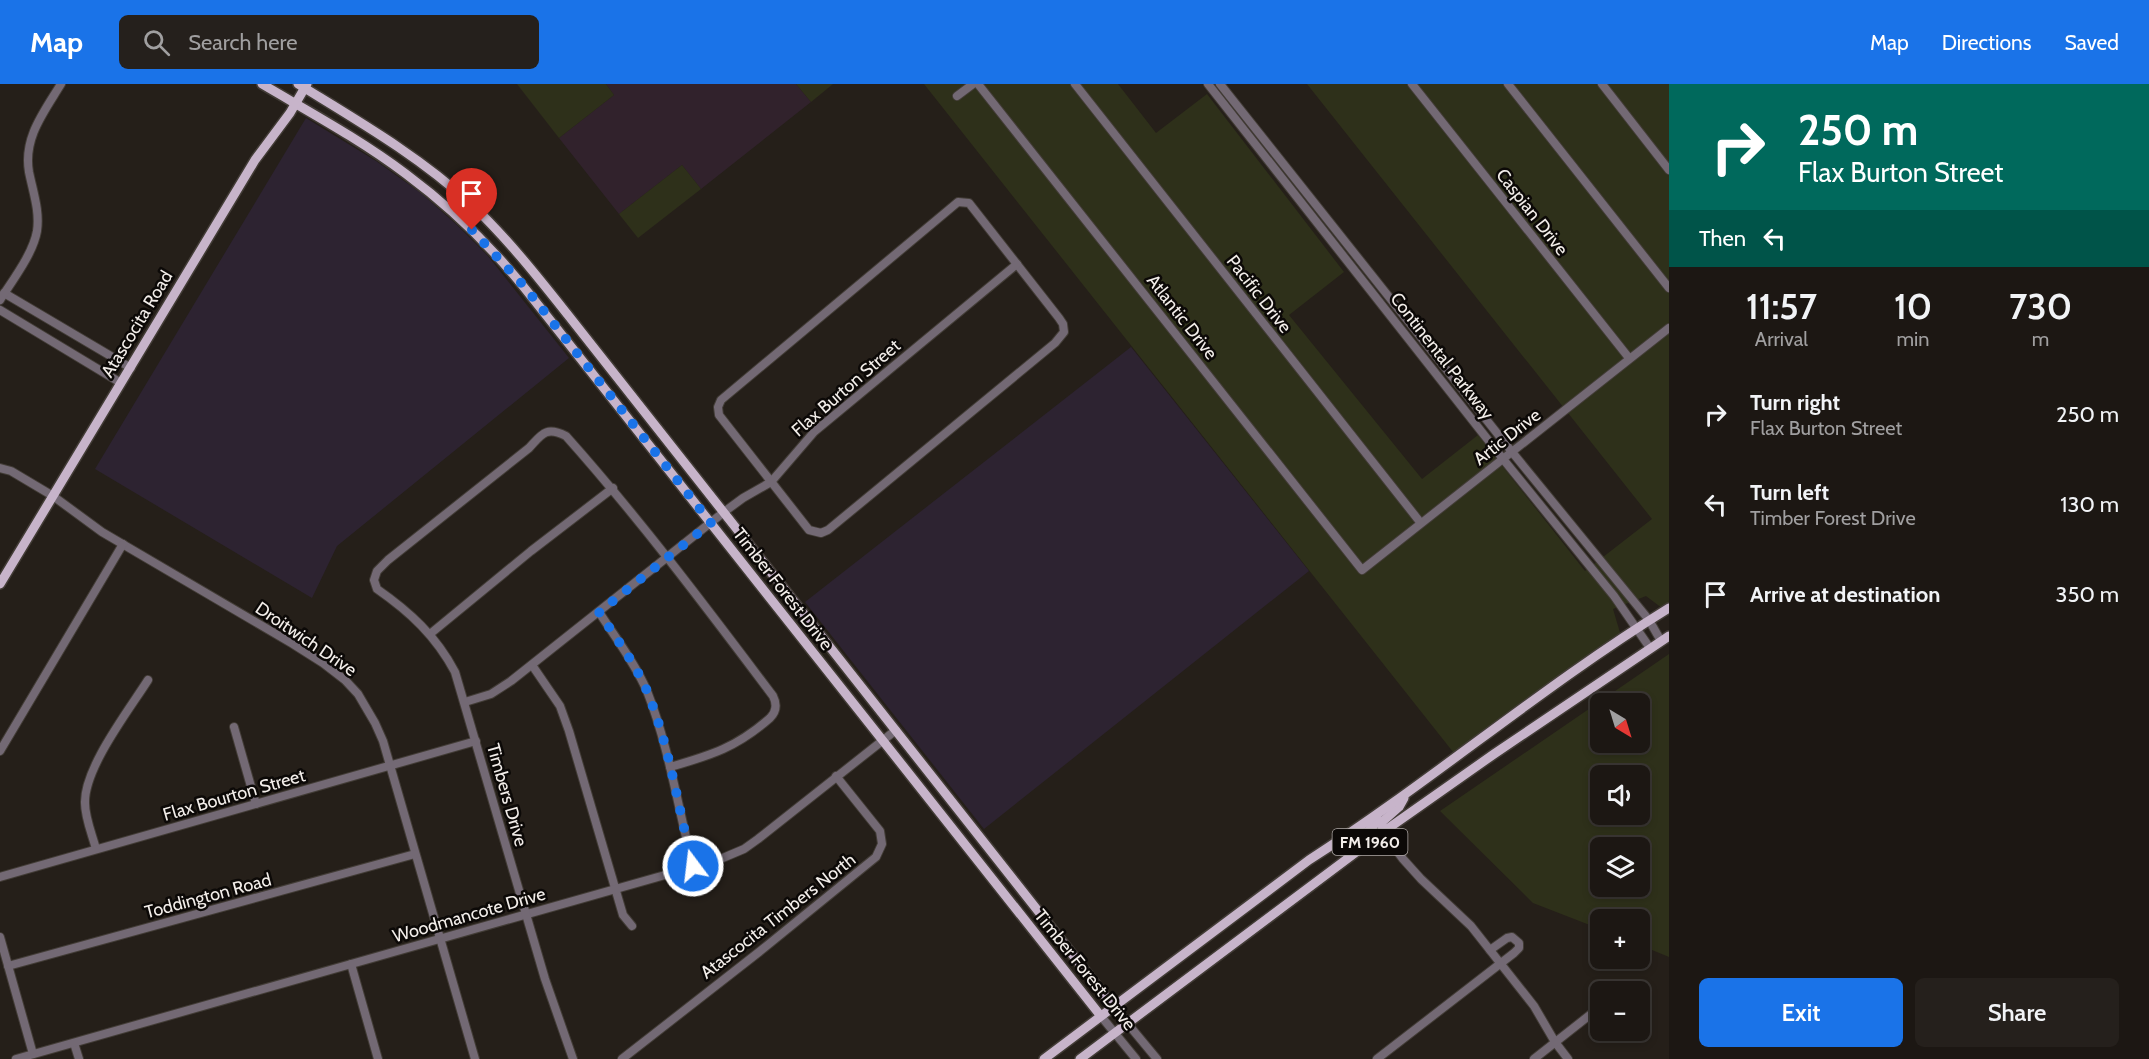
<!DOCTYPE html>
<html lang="en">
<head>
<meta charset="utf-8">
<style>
	body { margin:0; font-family:Cabin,sans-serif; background:#25201c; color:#f1f3f6; height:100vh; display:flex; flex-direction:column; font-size:22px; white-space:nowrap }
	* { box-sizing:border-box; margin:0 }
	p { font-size:20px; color:#a09fa0 }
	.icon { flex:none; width:33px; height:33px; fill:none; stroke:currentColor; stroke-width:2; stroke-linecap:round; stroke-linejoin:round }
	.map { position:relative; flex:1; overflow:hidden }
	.sheet { display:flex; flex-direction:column; background:#1c1713; width:480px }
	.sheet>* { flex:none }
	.top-card { background:#00695c; color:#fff; overflow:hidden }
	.needle { width:39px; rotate:142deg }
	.tools { position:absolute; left:1590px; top:609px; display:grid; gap:12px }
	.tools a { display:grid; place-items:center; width:60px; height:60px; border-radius:9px; background:#1c1713; box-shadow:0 3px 9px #0003,0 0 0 2px #3a3633; font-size:30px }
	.pin { position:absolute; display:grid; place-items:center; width:51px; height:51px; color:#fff; margin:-62px -26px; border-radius:50% 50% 50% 0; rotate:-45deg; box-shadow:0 0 6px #0007 }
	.pin .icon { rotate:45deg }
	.me { position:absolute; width:66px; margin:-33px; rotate:345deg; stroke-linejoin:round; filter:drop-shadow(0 0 4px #0008) }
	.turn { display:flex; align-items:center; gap:21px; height:126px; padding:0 30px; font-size:27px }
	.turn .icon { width:78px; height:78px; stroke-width:2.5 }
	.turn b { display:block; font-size:42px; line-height:51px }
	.then { display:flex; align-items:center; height:57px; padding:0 30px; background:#0003; gap:12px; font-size:22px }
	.eta { display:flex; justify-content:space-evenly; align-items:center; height:102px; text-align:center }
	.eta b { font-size:36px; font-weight:600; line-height:42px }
	.action { display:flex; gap:12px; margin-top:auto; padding:12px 30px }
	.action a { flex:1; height:69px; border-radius:9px; background:#1a73e8; color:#fff; font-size:24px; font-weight:600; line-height:69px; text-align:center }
	.action a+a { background:#25201c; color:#f1f3f6 }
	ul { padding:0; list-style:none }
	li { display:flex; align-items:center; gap:18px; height:90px; padding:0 30px }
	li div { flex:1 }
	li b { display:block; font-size:22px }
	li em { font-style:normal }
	header { display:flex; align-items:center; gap:36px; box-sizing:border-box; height:84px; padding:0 30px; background:#1a73e8; color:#fff }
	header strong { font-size:28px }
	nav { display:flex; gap:33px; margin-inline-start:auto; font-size:21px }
	.search { width:420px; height:54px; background:#25201c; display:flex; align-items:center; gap:15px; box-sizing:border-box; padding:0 21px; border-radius:9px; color:#a09fa0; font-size:22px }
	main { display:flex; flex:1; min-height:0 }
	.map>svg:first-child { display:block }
	.industrial { fill:#31222c }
	.education { fill:#2d2331 }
	.green { fill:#2e301a; fill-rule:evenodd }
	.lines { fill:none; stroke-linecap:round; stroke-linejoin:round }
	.minor-casing { stroke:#423c36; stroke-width:10 }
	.major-casing { stroke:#423c36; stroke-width:12 }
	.minor { stroke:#736974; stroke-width:8 }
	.major { stroke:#c7b4ca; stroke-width:9 }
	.route { stroke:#1a73e8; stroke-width:10; stroke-dasharray:0 18 }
	.labels { text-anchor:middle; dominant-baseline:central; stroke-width:5; stroke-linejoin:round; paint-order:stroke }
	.shield { fill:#0c0907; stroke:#aea9a6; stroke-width:1.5 }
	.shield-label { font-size:16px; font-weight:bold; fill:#f3eeea }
	.street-label { font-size:18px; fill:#f3eeea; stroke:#0c0907 }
</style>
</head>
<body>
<header>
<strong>Map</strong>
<div class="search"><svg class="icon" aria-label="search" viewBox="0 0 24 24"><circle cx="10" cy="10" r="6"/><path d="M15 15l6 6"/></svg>Search here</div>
<nav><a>Map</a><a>Directions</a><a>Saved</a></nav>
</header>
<main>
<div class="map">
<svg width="1669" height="975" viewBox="0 0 1669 975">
	<rect width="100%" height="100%" fill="#251f19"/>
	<polygon class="industrial" points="606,0 796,0 811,18 701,105 682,81 619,130 559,54 614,11"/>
	<g class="education">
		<polygon points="306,34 376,77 421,109 457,141 488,172 569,274 337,462 312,514 95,385"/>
		<polygon points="1131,263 1309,487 984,745 805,518"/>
	</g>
	<g class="green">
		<polygon points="517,0 606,0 614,11 559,54"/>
		<polygon points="796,0 833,0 811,18"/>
		<polygon points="924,0 1118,0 1156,49 1207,10 1344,188 1289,231 1422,395 1478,351 1585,487 1652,435 1307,0 1669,0 1669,525 1666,527 1646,512 1613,525 1621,552 1457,673"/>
		<polygon points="682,81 701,105 638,154 619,130"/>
		<path d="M1669 570V873L1640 861V836H1600V845L1533 819 1440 727ZM1600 620H1640V658H1600ZM1600 692H1640V730H1600ZM1600 764H1640V802H1600Z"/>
	</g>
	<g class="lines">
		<g class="minor-casing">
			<g id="minor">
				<polyline points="978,0 1362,486 1669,244"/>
				<polyline points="1075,0 1420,438"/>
				<polyline points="1208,0 1503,375 1614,512 1650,564"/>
				<polyline points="1220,0 1512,368 1649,536 1661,557"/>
				<polyline points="1412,0 1629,274"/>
				<polyline points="1508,0 1669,204"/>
				<polyline points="1602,0 1669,86"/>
				<polyline points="957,12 973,0"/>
				<polygon points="958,118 969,119 1059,234 1063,240 1064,248 1055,259 828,446 821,449 809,446 719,331 718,323 721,316"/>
				<polyline points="4,209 131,284"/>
				<path d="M0 216C12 197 33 170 37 147 40 127 33 108 29 88 23 54 44 28 61 0"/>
				<polyline points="0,226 121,299"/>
				<polyline points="0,384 11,387 53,412 102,448 293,560 323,579 345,596 358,610 375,639 383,657 475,975"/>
				<path d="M599 528C615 553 635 579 647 607 669 663 678 724 693 782"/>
				<polyline points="430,550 531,467 613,404"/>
				<polyline points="532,581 560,622 569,647 623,831 632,842"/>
				<polyline points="465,618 491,610 511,597 724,428 743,414 771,398 814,348 1017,180"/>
				<polyline points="234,643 256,720"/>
				<polyline points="0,667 123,460"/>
				<polyline points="1383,748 1403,775 1421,795 1471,842 1534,922 1555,958 1568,975"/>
				<path d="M96 765C92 750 85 734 85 719 84 684 129 626 148 596"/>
				<polyline points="0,793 476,657"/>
				<polyline points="0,853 33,970"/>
				<polyline points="351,880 378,975"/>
				<polyline points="8,882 415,770"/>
				<polyline points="1113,922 1157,975"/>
				<polyline points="1100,931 1136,975"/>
				<polyline points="74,959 79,975"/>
				<polyline points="16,975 718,776 744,765 758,755 896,646"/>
				<path d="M573 975 545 895 455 588C436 552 410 528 377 505L374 496 377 487 388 476 529 364C542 350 546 342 566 352 640 435 706 523 773 612 777 620 777 627 770 634 737 663 712 671 670 683"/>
				<polyline points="622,975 759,868 876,773 882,760 880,747 836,692"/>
				<polyline points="1377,975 1514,869 1519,864 1519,859 1512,853 1507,854 1490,866"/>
				<polyline points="1534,975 1600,923"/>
			</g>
		</g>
		<g class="major-casing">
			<g id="major">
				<path d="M262 0C311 29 361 56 406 90 453 125 495 166 531 212L1100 931"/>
				<path d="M298 0C358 37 419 72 471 120 507 154 537 192 568 231L1113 922"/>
				<polyline points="0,500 255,76 290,29 307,0"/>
				<polyline points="1383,748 1382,738 1399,723 1404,714"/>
				<polyline points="1350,772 1357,758 1375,740 1377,732"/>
				<path d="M1044 975 1309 776C1432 697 1544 601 1669 524"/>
				<polyline points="1080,975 1383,748 1494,670 1669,552"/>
			</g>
		</g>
		<use href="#minor" class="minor"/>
		<use href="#major" class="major"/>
	</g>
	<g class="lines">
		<path class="route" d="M472 146 524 202 711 439 599 528C615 553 635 579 647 607 670 663 678 724 693 782"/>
	</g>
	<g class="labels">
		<rect class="shield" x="1332.5" y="745" width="75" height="26" rx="4.5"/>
		<g class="shield-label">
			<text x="1370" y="758">FM 1960</text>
		</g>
		<g class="street-label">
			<text transform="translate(1532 128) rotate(52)">Caspian Drive</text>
			<text transform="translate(1259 210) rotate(52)">Pacific Drive</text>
			<text transform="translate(1182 233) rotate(52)">Atlantic Drive</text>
			<text transform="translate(137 240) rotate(-59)">Atascocita Road</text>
			<text transform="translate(1442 272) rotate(52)">Continental Parkway</text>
			<text transform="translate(846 304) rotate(-41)">Flax Burton Street</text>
			<text transform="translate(1507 353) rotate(-38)">Artic Drive</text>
			<text transform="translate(783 505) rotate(52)">Timber Forest Drive</text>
			<text transform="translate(306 555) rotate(34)">Droitwich Drive</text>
			<text transform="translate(234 711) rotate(-16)">Flax Bourton Street</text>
			<text transform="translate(507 711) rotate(74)">Timbers Drive</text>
			<text transform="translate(208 812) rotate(-15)">Toddington Road</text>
			<text transform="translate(469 831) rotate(-16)">Woodmancote Drive</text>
			<text transform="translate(778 832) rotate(-38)">Atascocita Timbers North</text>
			<text transform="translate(1085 886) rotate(51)">Timber Forest Drive</text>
		</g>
	</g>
</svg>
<div class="tools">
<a><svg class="needle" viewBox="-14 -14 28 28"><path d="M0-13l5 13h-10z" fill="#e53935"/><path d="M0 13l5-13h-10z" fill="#a09fa0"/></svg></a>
<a><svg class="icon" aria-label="sound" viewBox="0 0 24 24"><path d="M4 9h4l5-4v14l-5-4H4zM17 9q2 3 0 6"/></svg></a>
<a><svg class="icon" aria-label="layers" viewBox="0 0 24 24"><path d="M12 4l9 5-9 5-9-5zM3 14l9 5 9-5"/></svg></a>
<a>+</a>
<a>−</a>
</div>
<div class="pin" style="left:472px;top:146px;background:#d93025"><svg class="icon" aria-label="arrive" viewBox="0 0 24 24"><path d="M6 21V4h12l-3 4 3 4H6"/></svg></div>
<svg class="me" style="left:693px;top:782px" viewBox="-20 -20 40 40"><circle r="17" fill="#1a73e8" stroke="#fff" stroke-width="3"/><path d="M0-11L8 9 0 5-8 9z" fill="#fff"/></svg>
</div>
<section class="sheet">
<div class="top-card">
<div class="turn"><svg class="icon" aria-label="right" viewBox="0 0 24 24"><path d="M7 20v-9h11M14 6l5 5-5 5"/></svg><div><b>250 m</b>Flax Burton Street</div></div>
<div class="then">Then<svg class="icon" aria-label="left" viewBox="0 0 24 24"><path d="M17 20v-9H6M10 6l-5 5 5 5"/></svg></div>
</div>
<div class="eta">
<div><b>11:57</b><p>Arrival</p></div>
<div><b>10</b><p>min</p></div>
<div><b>730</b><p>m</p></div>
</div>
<ul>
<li><svg class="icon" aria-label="right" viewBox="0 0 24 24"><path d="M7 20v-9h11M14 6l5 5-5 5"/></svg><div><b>Turn right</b><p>Flax Burton Street</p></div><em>250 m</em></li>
<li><svg class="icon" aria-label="left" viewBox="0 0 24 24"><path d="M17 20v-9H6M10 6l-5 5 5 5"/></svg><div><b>Turn left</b><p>Timber Forest Drive</p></div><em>130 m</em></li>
<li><svg class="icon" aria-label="arrive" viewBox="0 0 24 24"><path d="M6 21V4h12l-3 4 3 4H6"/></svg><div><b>Arrive at destination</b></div><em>350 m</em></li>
</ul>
<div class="action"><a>Exit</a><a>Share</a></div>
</section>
</main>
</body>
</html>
